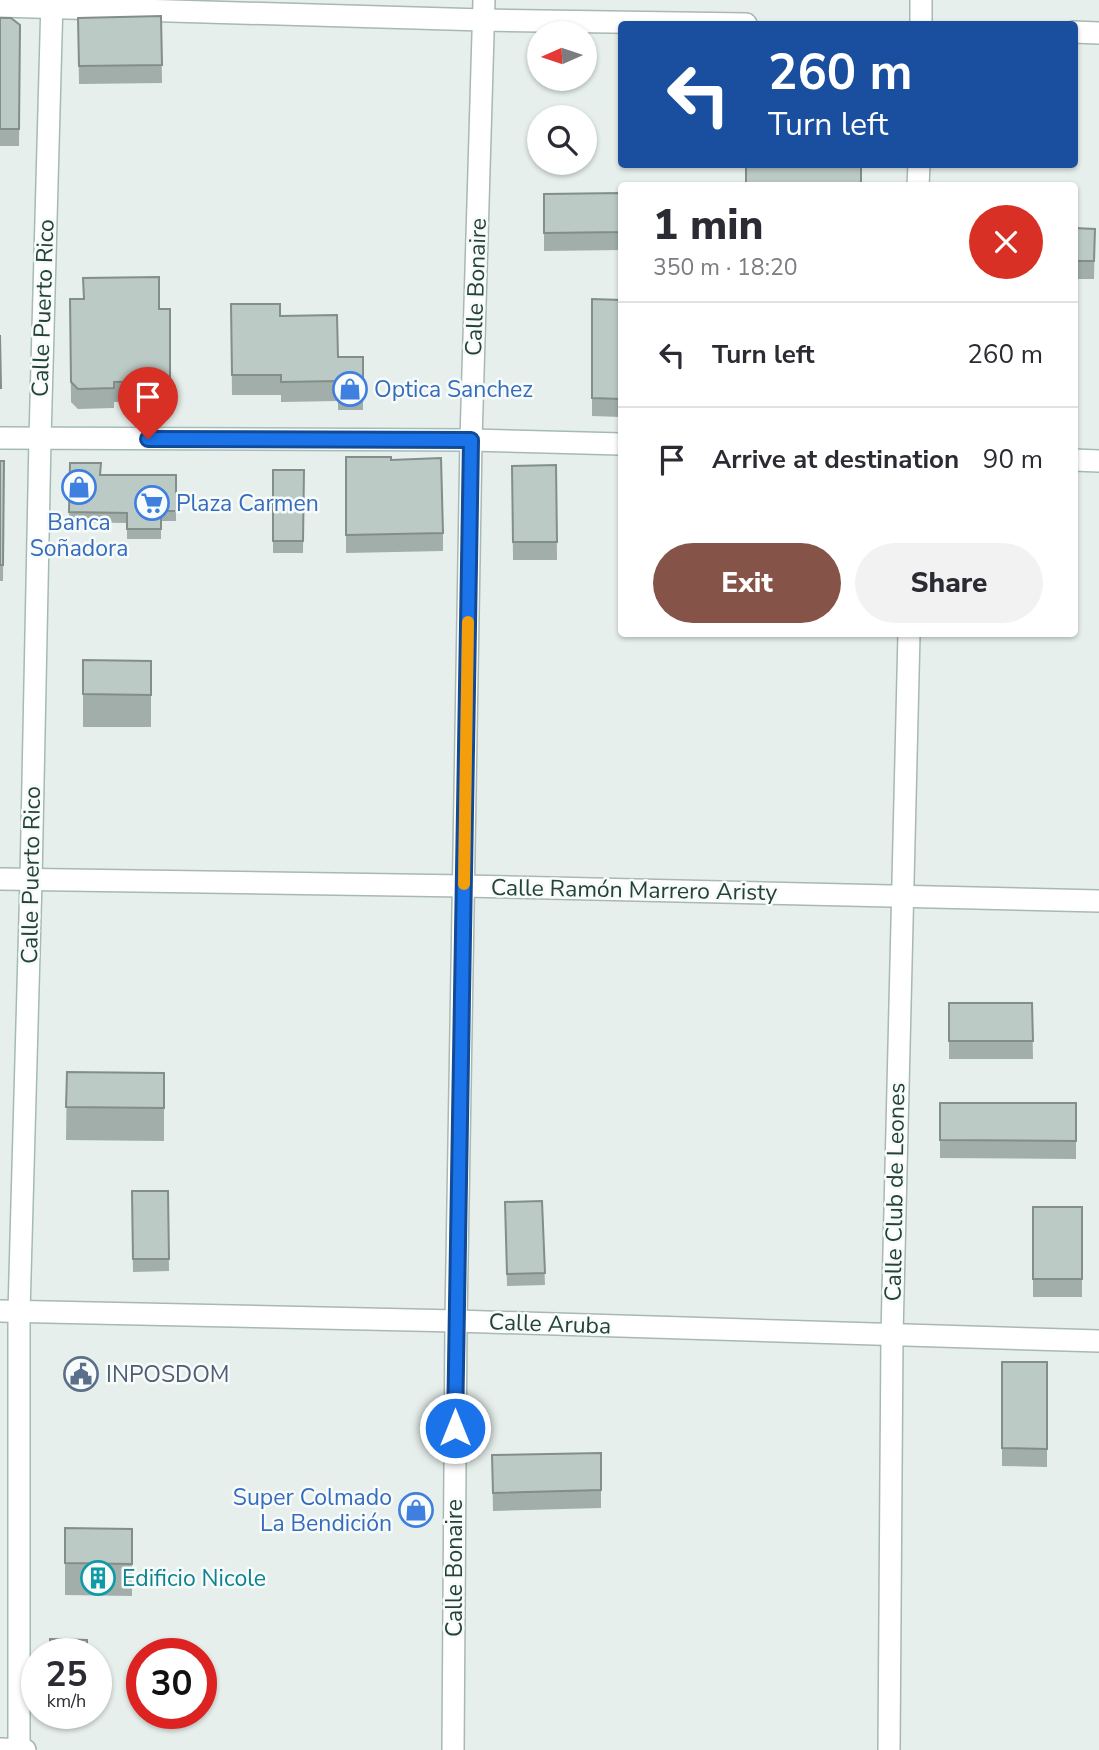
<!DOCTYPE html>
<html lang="en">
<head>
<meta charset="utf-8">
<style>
	body { margin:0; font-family:"Nunito Sans",sans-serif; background:#f2f2f3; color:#2b2b33; height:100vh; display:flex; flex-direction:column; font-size:26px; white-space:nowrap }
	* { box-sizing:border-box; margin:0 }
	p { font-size:23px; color:#7c7c81 }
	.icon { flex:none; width:38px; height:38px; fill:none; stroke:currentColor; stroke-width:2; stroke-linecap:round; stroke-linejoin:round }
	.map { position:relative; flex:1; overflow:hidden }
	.drawer { position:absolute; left:618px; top:182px; width:460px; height:455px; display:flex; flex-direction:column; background:#fff; border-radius:7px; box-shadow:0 2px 5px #0004 }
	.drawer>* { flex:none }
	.banner { position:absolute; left:618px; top:21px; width:460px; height:147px; border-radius:7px; box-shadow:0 2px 5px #0004; background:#1a4fa0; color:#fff; overflow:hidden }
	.needle { width:46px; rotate:267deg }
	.buttons { position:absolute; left:527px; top:21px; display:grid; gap:14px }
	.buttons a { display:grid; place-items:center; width:70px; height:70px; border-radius:50%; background:#fff; box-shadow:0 2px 5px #0004; font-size:35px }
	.speed { position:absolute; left:21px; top:1638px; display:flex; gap:14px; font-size:35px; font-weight:700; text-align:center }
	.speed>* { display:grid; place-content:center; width:91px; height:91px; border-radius:50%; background:#fff; box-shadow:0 2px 5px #0004; line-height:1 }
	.speed small { font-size:18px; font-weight:400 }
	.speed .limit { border:10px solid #d22; background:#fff; color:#111 }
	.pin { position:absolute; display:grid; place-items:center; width:60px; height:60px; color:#fff; margin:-72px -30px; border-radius:50% 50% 50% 0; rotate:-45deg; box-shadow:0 0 7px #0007 }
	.pin .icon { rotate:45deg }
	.me { position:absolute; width:77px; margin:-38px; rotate:0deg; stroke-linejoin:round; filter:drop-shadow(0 0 5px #0008) }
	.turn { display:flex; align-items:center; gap:24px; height:147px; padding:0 35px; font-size:32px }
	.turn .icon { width:91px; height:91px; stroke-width:2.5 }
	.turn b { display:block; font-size:49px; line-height:60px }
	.round { display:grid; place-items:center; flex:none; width:74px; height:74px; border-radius:37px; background:#f2f2f3 }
	.overview { display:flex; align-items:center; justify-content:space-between; height:119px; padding:0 35px }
	h1 { font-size:42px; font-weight:800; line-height:52px }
	.primary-button { display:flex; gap:14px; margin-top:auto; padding:14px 35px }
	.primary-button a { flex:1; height:80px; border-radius:42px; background:#855347; color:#fff; font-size:28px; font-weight:800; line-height:80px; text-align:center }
	.primary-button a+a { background:#f2f2f3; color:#2b2b33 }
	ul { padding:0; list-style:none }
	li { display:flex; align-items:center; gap:21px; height:105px; padding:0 35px; border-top:2px solid #e1e1e2 }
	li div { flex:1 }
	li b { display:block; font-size:26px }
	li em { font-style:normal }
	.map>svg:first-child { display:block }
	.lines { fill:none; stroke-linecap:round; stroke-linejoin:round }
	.street-casing { stroke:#a8b8b2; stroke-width:24 }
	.secondary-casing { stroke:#a4bbb3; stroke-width:24 }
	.street { stroke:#fff; stroke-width:21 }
	.secondary { stroke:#fff; stroke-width:21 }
	.wall { fill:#a1aea9 }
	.building { fill:#bbcac4; stroke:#838d89; stroke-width:2 }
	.route-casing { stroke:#114b97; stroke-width:18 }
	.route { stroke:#1a73e8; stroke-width:12 }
	.slow { stroke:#f59e0b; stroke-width:12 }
	.labels { text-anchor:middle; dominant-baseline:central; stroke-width:5; stroke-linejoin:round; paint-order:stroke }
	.street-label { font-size:23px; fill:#24423a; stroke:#f7fbf9 }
	.shop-label { font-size:23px; fill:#366cbe; stroke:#f7fbf9; text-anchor:start }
	.service-label { font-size:23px; fill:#4e5e75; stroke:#f7fbf9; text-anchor:start }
	.culture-label { font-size:23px; fill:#0d838f; stroke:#f7fbf9; text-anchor:start }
</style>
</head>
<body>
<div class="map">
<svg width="1099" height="1750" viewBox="0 0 1099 1750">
	<rect width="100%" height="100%" fill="#e6efeb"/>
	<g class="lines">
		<g class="street-casing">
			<g id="street">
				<polyline points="0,6 483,20 746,24"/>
				<polyline points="921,24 921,0"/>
				<polyline points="1074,32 1099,33"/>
				<polyline points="918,186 919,164"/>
				<polyline points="0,879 464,886 1099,901"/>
				<polyline points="0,1311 456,1321 1099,1341"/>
				<polyline points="0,1749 25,1750"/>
				<polyline points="453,1750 456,1321 471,440 484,0"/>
				<polyline points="889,1750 892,1335 909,634"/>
			</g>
		</g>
		<g class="secondary-casing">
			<g id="secondary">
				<polyline points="0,438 471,440 621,444"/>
				<polyline points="1074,460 1099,461"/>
				<polyline points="19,1750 19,1312 31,880 40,439 52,0"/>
			</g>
		</g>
		<use href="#street" class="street"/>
		<use href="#secondary" class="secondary"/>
	</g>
	<g class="wall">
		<polygon points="161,16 162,83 79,84 78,18"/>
		<polygon points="0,18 20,25 19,146 0,146"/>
		<polygon points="621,193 621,250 544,251 544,194"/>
		<polygon points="1074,228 1095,229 1094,279 1074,279"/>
		<polygon points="70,299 159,309 170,309 170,401 114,402 114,408 78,409 71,402"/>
		<polygon points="592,299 621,300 621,417 592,416"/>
		<polygon points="231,304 280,316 338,357 363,357 363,410 338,410 338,401 281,402 281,395 232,395"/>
		<polygon points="346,457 391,460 443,533 443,551 346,553"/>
		<polygon points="0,461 4,461 3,581 0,581"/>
		<polygon points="70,463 101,475 176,475 176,521 161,521 161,539 127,539 127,523 69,522"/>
		<polygon points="556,465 557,560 513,560 512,466"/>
		<polygon points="273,470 304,470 303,553 273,553"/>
		<polygon points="83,660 151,661 151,727 83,727"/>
		<polygon points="949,1003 1032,1003 1033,1059 949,1059"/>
		<polygon points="67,1072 164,1073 164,1141 66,1140"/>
		<polygon points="940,1103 1076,1103 1076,1159 940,1158"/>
		<polygon points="132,1191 168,1191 169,1271 133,1272"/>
		<polygon points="542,1201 545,1285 507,1286 505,1202"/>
		<rect x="1033" y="1207" width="49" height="90"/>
		<polygon points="1002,1362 1047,1362 1047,1467 1002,1466"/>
		<polygon points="601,1453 601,1508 493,1511 492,1455"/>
		<polygon points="65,1528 132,1529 132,1596 65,1595"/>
	</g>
	<g class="building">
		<polygon points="161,16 162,65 79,66 78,18"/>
		<polygon points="0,18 11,18 20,25 19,129 0,129"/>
		<rect x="746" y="164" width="115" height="22"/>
		<polygon points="621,193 621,232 544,233 544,194"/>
		<polygon points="1074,228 1095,229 1094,261 1074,261"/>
		<polygon points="159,277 159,309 170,309 170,381 114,382 114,388 78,389 71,382 70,299 84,299 83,278"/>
		<polygon points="592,299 621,300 621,399 592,398"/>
		<polygon points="231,304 280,304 280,316 337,315 338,357 363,357 363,390 338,390 338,381 281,382 281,375 232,375"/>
		<polygon points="0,335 1,388 0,388"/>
		<polygon points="346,457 391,457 391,460 441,458 443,533 346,535"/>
		<polygon points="0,461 4,461 3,565 0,565"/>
		<polygon points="70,463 101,463 100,475 176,475 176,511 161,511 161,529 127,529 127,513 69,512"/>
		<polygon points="556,465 557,542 513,542 512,466"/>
		<polygon points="273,470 304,470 303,541 273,541"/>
		<polygon points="83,660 151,661 151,695 83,694"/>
		<polygon points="949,1003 1032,1003 1033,1041 949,1041"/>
		<polygon points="67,1072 164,1073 164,1108 66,1107"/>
		<polygon points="940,1103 1076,1103 1076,1141 940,1140"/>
		<polygon points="132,1191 168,1191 169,1259 133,1259"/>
		<polygon points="542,1201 545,1273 507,1274 505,1202"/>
		<rect x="1033" y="1207" width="49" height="72"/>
		<polygon points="1002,1362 1047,1362 1047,1449 1002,1448"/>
		<polygon points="601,1453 601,1490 493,1493 492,1455"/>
		<polygon points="65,1528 132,1529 132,1564 65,1563"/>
		<polygon points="50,1639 87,1640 87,1654 50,1654"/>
	</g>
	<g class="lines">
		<g class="route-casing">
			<polyline id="route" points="148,439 471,440 455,1428"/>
		</g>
		<use href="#route" class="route"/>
		<polyline class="slow" points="464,884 468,622"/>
	</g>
	<defs>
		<g id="shop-ring" transform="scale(1.75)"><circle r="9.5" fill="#f7fbf9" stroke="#3f7fe0" stroke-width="1.5"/><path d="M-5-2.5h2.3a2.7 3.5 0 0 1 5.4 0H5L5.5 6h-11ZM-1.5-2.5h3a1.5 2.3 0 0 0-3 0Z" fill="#3f7fe0"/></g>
		<g id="supermarket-ring" transform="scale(1.75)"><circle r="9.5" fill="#f7fbf9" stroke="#3f7fe0" stroke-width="1.5"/><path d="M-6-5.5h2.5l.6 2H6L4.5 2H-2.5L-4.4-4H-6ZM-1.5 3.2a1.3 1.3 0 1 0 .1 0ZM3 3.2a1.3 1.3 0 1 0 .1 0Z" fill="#3f7fe0"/></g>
		<g id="civic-ring" transform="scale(1.75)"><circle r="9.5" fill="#f7fbf9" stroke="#5c6f8a" stroke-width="1.5"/><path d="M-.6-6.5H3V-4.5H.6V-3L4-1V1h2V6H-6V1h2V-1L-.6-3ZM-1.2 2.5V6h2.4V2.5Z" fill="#5c6f8a"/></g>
		<g id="building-ring" transform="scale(1.75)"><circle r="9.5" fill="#f7fbf9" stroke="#0f9aa8" stroke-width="1.5"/><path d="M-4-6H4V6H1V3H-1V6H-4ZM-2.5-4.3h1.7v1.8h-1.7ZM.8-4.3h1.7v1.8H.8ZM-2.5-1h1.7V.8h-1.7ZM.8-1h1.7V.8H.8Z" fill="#0f9aa8"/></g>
	</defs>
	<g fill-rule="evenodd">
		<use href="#shop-ring" x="350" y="389"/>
		<use href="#shop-ring" x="79" y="487"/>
		<use href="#supermarket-ring" x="152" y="503"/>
		<use href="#civic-ring" x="81" y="1374"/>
		<use href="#shop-ring" x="416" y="1510"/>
		<use href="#building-ring" x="98" y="1578"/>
	</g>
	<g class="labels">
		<g class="street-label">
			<text transform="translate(476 287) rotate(-88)">Calle Bonaire</text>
			<text transform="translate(43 308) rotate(-88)">Calle Puerto Rico</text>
			<text transform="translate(31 875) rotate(-89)">Calle Puerto Rico</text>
			<text transform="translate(634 890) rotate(1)">Calle Ramón Marrero Aristy</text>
			<text transform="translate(895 1192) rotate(-89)">Calle Club de Leones</text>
			<text transform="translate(550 1324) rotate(2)">Calle Aruba</text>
			<text transform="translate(454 1568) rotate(-90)">Calle Bonaire</text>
		</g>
		<g class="shop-label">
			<text x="374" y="389">Optica Sanchez</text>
			<text x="176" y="503">Plaza Carmen</text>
			<text x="79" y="522" text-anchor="middle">Banca<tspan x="79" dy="26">Soñadora</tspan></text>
			<text x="392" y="1497" text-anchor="end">Super Colmado<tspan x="392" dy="26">La Bendición</tspan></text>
		</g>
		<g class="service-label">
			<text x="106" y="1374">INPOSDOM</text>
		</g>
		<g class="culture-label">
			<text x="122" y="1578">Edificio Nicole</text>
		</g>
	</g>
</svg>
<div class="buttons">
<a><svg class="needle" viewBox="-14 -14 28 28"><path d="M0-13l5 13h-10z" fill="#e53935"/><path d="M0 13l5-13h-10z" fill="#7c7c81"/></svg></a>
<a><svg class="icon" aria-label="search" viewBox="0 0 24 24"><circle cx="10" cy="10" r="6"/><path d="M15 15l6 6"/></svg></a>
</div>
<div class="speed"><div>25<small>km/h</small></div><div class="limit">30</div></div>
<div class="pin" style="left:148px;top:439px;background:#d93025"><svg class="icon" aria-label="arrive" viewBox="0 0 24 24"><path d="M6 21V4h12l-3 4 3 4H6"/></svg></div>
<svg class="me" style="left:455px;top:1428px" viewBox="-20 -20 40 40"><circle r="17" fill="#1a73e8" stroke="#fff" stroke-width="3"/><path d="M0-11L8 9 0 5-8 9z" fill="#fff"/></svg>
<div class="banner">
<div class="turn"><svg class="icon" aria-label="left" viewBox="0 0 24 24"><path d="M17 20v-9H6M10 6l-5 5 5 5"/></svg><div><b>260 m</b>Turn left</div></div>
</div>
<section class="drawer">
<div class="overview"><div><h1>1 min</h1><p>350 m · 18:20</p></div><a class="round" style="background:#d93025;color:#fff"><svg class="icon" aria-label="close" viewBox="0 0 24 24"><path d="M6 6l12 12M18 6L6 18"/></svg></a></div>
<ul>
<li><svg class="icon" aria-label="left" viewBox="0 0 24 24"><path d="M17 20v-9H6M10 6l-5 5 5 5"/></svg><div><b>Turn left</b></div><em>260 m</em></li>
<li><svg class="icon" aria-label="arrive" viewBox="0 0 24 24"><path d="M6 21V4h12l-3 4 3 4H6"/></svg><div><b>Arrive at destination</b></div><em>90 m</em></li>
</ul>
<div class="primary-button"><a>Exit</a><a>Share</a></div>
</section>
</div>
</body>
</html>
